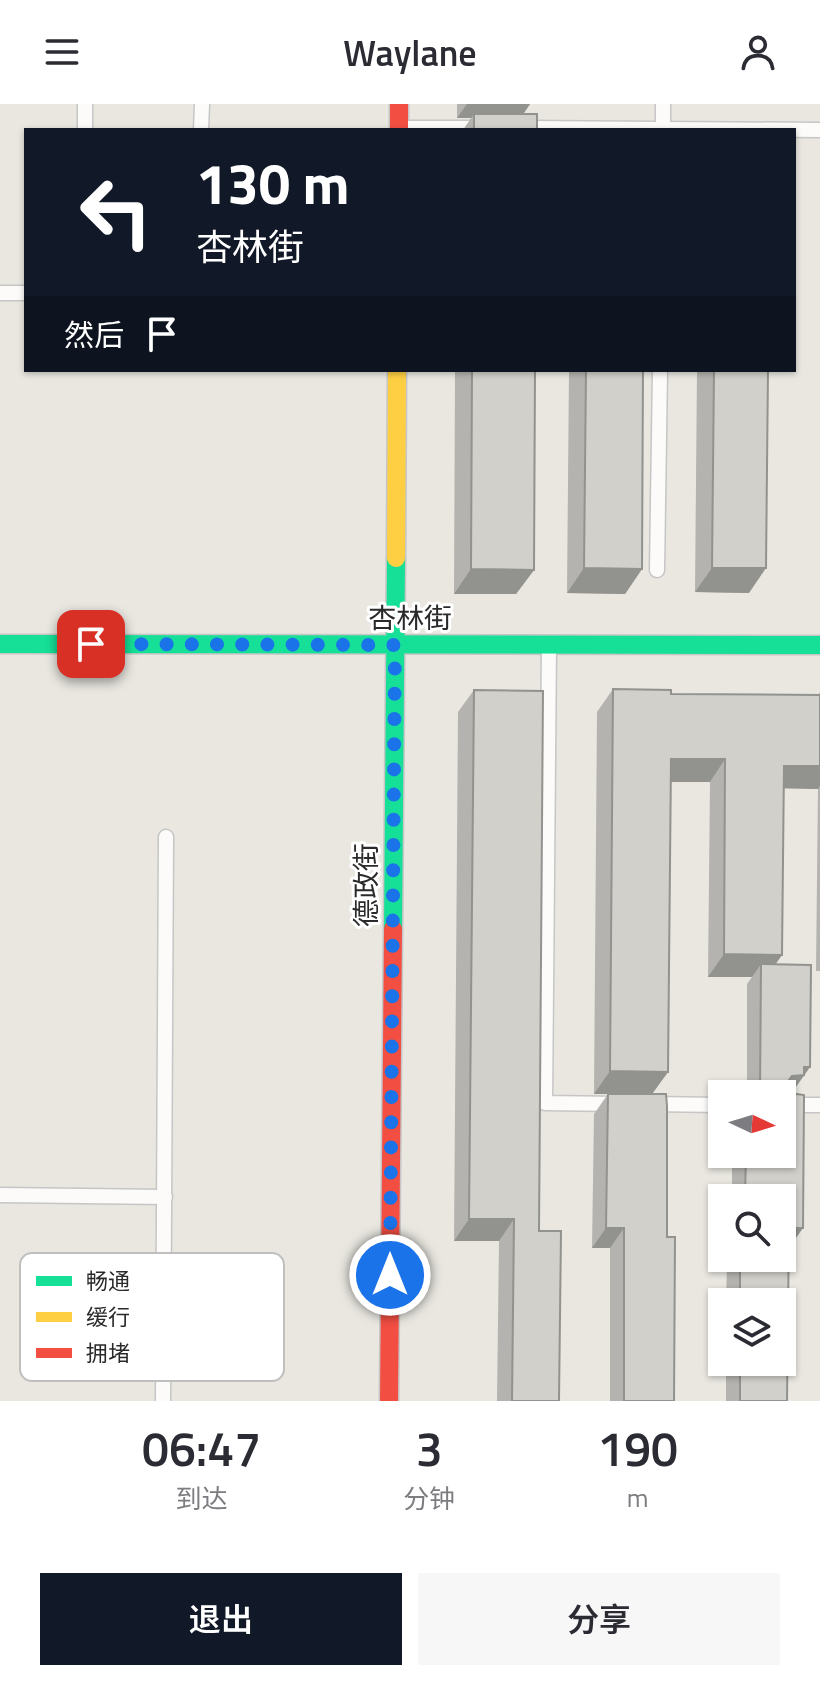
<!DOCTYPE html>
<html lang="zh">
<head>
<meta charset="utf-8">
<style>
	body { margin:0; font-family:"Titillium Web","Noto Sans SC",sans-serif; background:#f7f7f7; color:#2b2b33; height:100vh; display:flex; flex-direction:column; font-size:30px; white-space:nowrap }
	* { box-sizing:border-box; margin:0 }
	p { font-size:26px; color:#7c7c81 }
	.icon { flex:none; width:44px; height:44px; fill:none; stroke:currentColor; stroke-width:2; stroke-linecap:round; stroke-linejoin:round }
	.map { position:relative; height:1297px; overflow:hidden }
	.details { display:flex; flex-direction:column; background:#fff; flex:1 }
	.details>* { flex:none }
	.hud { position:absolute; left:24px; top:24px; width:772px; height:244px; border-radius:0px; box-shadow:0 2px 6px #0004; background:#111827; color:#fff; overflow:hidden }
	.needle { width:52px; rotate:94deg }
	.tools { position:absolute; left:708px; top:976px; display:grid; gap:16px }
	.tools a { display:grid; place-items:center; width:88px; height:88px; border-radius:0px; background:#fff; box-shadow:0 2px 6px #0004; font-size:40px }
	.pin { position:absolute; display:grid; place-items:center; width:68px; height:68px; color:#fff; margin:-34px; border-radius:16px; box-shadow:0 4px 12px #0006 }
	.me { position:absolute; width:88px; margin:-44px; rotate:0deg; stroke-linejoin:round; filter:drop-shadow(0 0 6px #0008) }
	.turn { display:flex; align-items:center; gap:28px; height:168px; padding:0 40px; font-size:36px }
	.turn .icon { width:104px; height:104px; stroke-width:2.5 }
	.turn b { display:block; font-size:56px; line-height:68px }
	.then { display:flex; align-items:center; height:76px; padding:0 40px; background:#0003; gap:16px; font-size:30px }
	.eta { display:flex; justify-content:space-evenly; align-items:center; height:136px; text-align:center }
	.eta b { font-size:48px; font-weight:600; line-height:56px }
	.primary-button { display:flex; gap:16px; margin-top:auto; padding:16px 40px }
	.primary-button a { flex:1; height:92px; border-radius:0px; background:#111827; color:#fff; font-size:32px; font-weight:600; line-height:92px; text-align:center }
	.primary-button a+a { background:#f7f7f7; color:#2b2b33 }
	header { display:flex; justify-content:space-between; align-items:center; height:104px; padding:0 40px; background:#fff; font-size:36px; font-weight:600 }
	.map>svg:first-child { display:block }
	.lines { fill:none; stroke-linecap:round; stroke-linejoin:round }
	.lane-casing { stroke:#c6c6c6; stroke-width:17 }
	.fast-casing { stroke:#c6c6c6; stroke-width:21 }
	.slow-casing { stroke:#c6c6c6; stroke-width:21 }
	.jam-casing { stroke:#c6c6c6; stroke-width:21 }
	.lane { stroke:#fcfbfa; stroke-width:14 }
	.fast { stroke:#16e098; stroke-width:18 }
	.slow { stroke:#ffcf43; stroke-width:18 }
	.jam { stroke:#f24e42; stroke-width:18 }
	.wall { fill:#b4b3af }
	.shaded-wall { fill:#92928e }
	.building { fill:#d1d0cb; stroke:#92928e; stroke-width:2 }
	.route { stroke:#1a73e8; stroke-width:14; stroke-dasharray:0 25.2 }
	.labels { text-anchor:middle; dominant-baseline:central; stroke-width:6; stroke-linejoin:round; paint-order:stroke }
	.street-label { font-size:28px; fill:#2a2a2a; stroke:#fff }
	.key { fill:#fff; stroke:#bfbfbf; stroke-width:2 }
	.key-label { font-size:22px; fill:#2a2a2a }
</style>
</head>
<body>
<header><svg class="icon" aria-label="menu" viewBox="0 0 24 24"><path d="M4 6h16M4 12h16M4 18h16"/></svg>Waylane<svg class="icon" aria-label="person" viewBox="0 0 24 24"><circle cx="12" cy="8" r="4"/><path d="M4 21q1-7 8-7t8 7"/></svg></header>
<div class="map">
<svg width="820" height="1297" viewBox="0 0 820 1297">
	<rect width="100%" height="100%" fill="#e9e7e0"/>
	<g class="lines">
		<g class="lane-casing">
			<g id="lane">
				<polyline points="400,24 484,24"/>
				<polyline points="520,24 820,26"/>
				<polyline points="85,26 85,0"/>
				<polyline points="201,26 202,0"/>
				<polyline points="663,26 663,0"/>
				<polyline points="0,189 26,189"/>
				<polyline points="657,466 660,266"/>
				<polyline points="549,541 545,999 618,1000"/>
				<polyline points="650,1000 722,1001"/>
				<polyline points="782,1001 820,1001"/>
				<polyline points="0,1091 165,1093"/>
				<polyline points="163,1297 166,733"/>
			</g>
		</g>
		<g class="fast-casing">
			<g id="fast">
				<polyline points="0,540 820,541"/>
				<polyline points="393,825 396,454"/>
			</g>
		</g>
		<g class="slow-casing">
			<polyline id="slow" points="396,454 397,266"/>
		</g>
		<g class="jam-casing">
			<g id="jam">
				<polyline points="399,0 399,26"/>
				<polyline points="389,1297 393,825"/>
			</g>
		</g>
		<use href="#lane" class="lane"/>
		<use href="#fast" class="fast"/>
		<use href="#slow" class="slow"/>
		<use href="#jam" class="jam"/>
	</g>
	<g class="wall">
		<polygon points="457,0 530,0 523,10 537,26 463,26 471,14 457,14"/>
		<polygon points="455,266 535,266 534,466 516,490 454,490"/>
		<polygon points="569,266 643,266 642,465 625,490 567,489"/>
		<polygon points="697,266 768,266 749,489 695,488"/>
		<polygon points="613,585 671,590 818,591 820,588 820,867 816,867 818,685 784,684 782,851 775,861 810,963 791,990 787,1297 726,1297 726,1258 782,1258 782,1198 726,1198 727,1159 730,1154 782,1154 782,1094 732,1094 732,1050 782,1050 782,990 747,990 747,880 752,873 708,873 710,678 670,678 668,968 652,990 594,990 597,608"/>
		<polygon points="474,586 539,1127 559,1297 497,1297 499,1137 454,1137 458,608"/>
		<polygon points="608,990 667,1133 674,1297 610,1297 610,1144 592,1144 594,1010"/>
	</g>
	<g class="shaded-wall">
		<polygon points="467,0 530,0 520,15 474,10 471,14 457,14"/>
		<polygon points="584,464 642,465 625,490 567,489"/>
		<polygon points="712,464 766,464 749,489 695,488"/>
		<polygon points="471,465 534,466 516,490 454,490"/>
		<polygon points="671,655 725,655 710,678 655,678"/>
		<polygon points="784,662 820,662 820,682 818,685 768,684"/>
		<polygon points="724,850 782,851 766,873 761,860 752,873 708,873"/>
		<polygon points="804,963 810,963 790,991 779,990 792,972"/>
		<polygon points="610,967 668,968 652,990 594,990"/>
		<polygon points="469,1115 514,1115 499,1137 454,1137"/>
		<polygon points="606,1124 624,1124 610,1144 592,1144"/>
		<polygon points="789,1124 803,1124 789,1144"/>
	</g>
	<g class="building">
		<rect x="474" y="10" width="63" height="16"/>
		<polygon points="472,266 535,266 534,466 471,465"/>
		<polygon points="586,266 643,266 642,465 584,464"/>
		<polygon points="714,266 768,266 766,464 712,464"/>
		<polygon points="613,585 671,586 671,590 820,591 820,662 784,662 782,851 724,850 725,655 671,655 668,968 610,967"/>
		<polygon points="474,586 543,587 539,1127 561,1127 559,1297 512,1297 514,1115 469,1115"/>
		<polygon points="761,860 811,861 810,963 804,963 804,971 792,972 786,980 790,989 804,991 803,1124 789,1124 787,1297 740,1297 740,1258 782,1258 782,1198 740,1198 740,1154 782,1154 782,1094 745,1094 746,1050 782,1050 782,990 760,990"/>
		<polygon points="608,990 666,990 667,1002 667,1133 675,1133 674,1297 624,1297 624,1124 606,1124"/>
	</g>
	<g class="lines">
		<polyline class="route" points="91,540 395,541 390,1171"/>
	</g>
	<g class="labels">
		<g class="street-label">
			<text x="410" y="513">杏林街</text>
			<text transform="translate(365 781) rotate(-90)">德政街</text>
		</g>
	</g>
	<rect x="20" y="1149" width="264" height="128" rx="12" class="key"/>
	<rect x="36" y="1172" width="36" height="10" fill="#16e098"/>
	<rect x="36" y="1208" width="36" height="10" fill="#ffcf43"/>
	<rect x="36" y="1244" width="36" height="10" fill="#f24e42"/>
	<g class="key-label">
		<text x="86" y="1185">畅通</text>
		<text x="86" y="1221">缓行</text>
		<text x="86" y="1257">拥堵</text>
	</g>
</svg>
<div class="tools">
<a><svg class="needle" viewBox="-14 -14 28 28"><path d="M0-13l5 13h-10z" fill="#e53935"/><path d="M0 13l5-13h-10z" fill="#7c7c81"/></svg></a>
<a><svg class="icon" aria-label="search" viewBox="0 0 24 24"><circle cx="10" cy="10" r="6"/><path d="M15 15l6 6"/></svg></a>
<a><svg class="icon" aria-label="layers" viewBox="0 0 24 24"><path d="M12 4l9 5-9 5-9-5zM3 14l9 5 9-5"/></svg></a>
</div>
<div class="pin" style="left:91px;top:540px;background:#d93025"><svg class="icon" aria-label="arrive" viewBox="0 0 24 24"><path d="M6 21V4h12l-3 4 3 4H6"/></svg></div>
<svg class="me" style="left:390px;top:1171px" viewBox="-20 -20 40 40"><circle r="17" fill="#1a73e8" stroke="#fff" stroke-width="3"/><path d="M0-11L8 9 0 5-8 9z" fill="#fff"/></svg>
<div class="hud">
<div class="turn"><svg class="icon" aria-label="left" viewBox="0 0 24 24"><path d="M17 20v-9H6M10 6l-5 5 5 5"/></svg><div><b>130 m</b>杏林街</div></div>
<div class="then">然后<svg class="icon" aria-label="arrive" viewBox="0 0 24 24"><path d="M6 21V4h12l-3 4 3 4H6"/></svg></div>
</div>
</div>
<section class="details">
<div class="eta">
<div><b>06:47</b><p>到达</p></div>
<div><b>3</b><p>分钟</p></div>
<div><b>190</b><p>m</p></div>
</div>
<div class="primary-button"><a>退出</a><a>分享</a></div>
</section>
</body>
</html>
